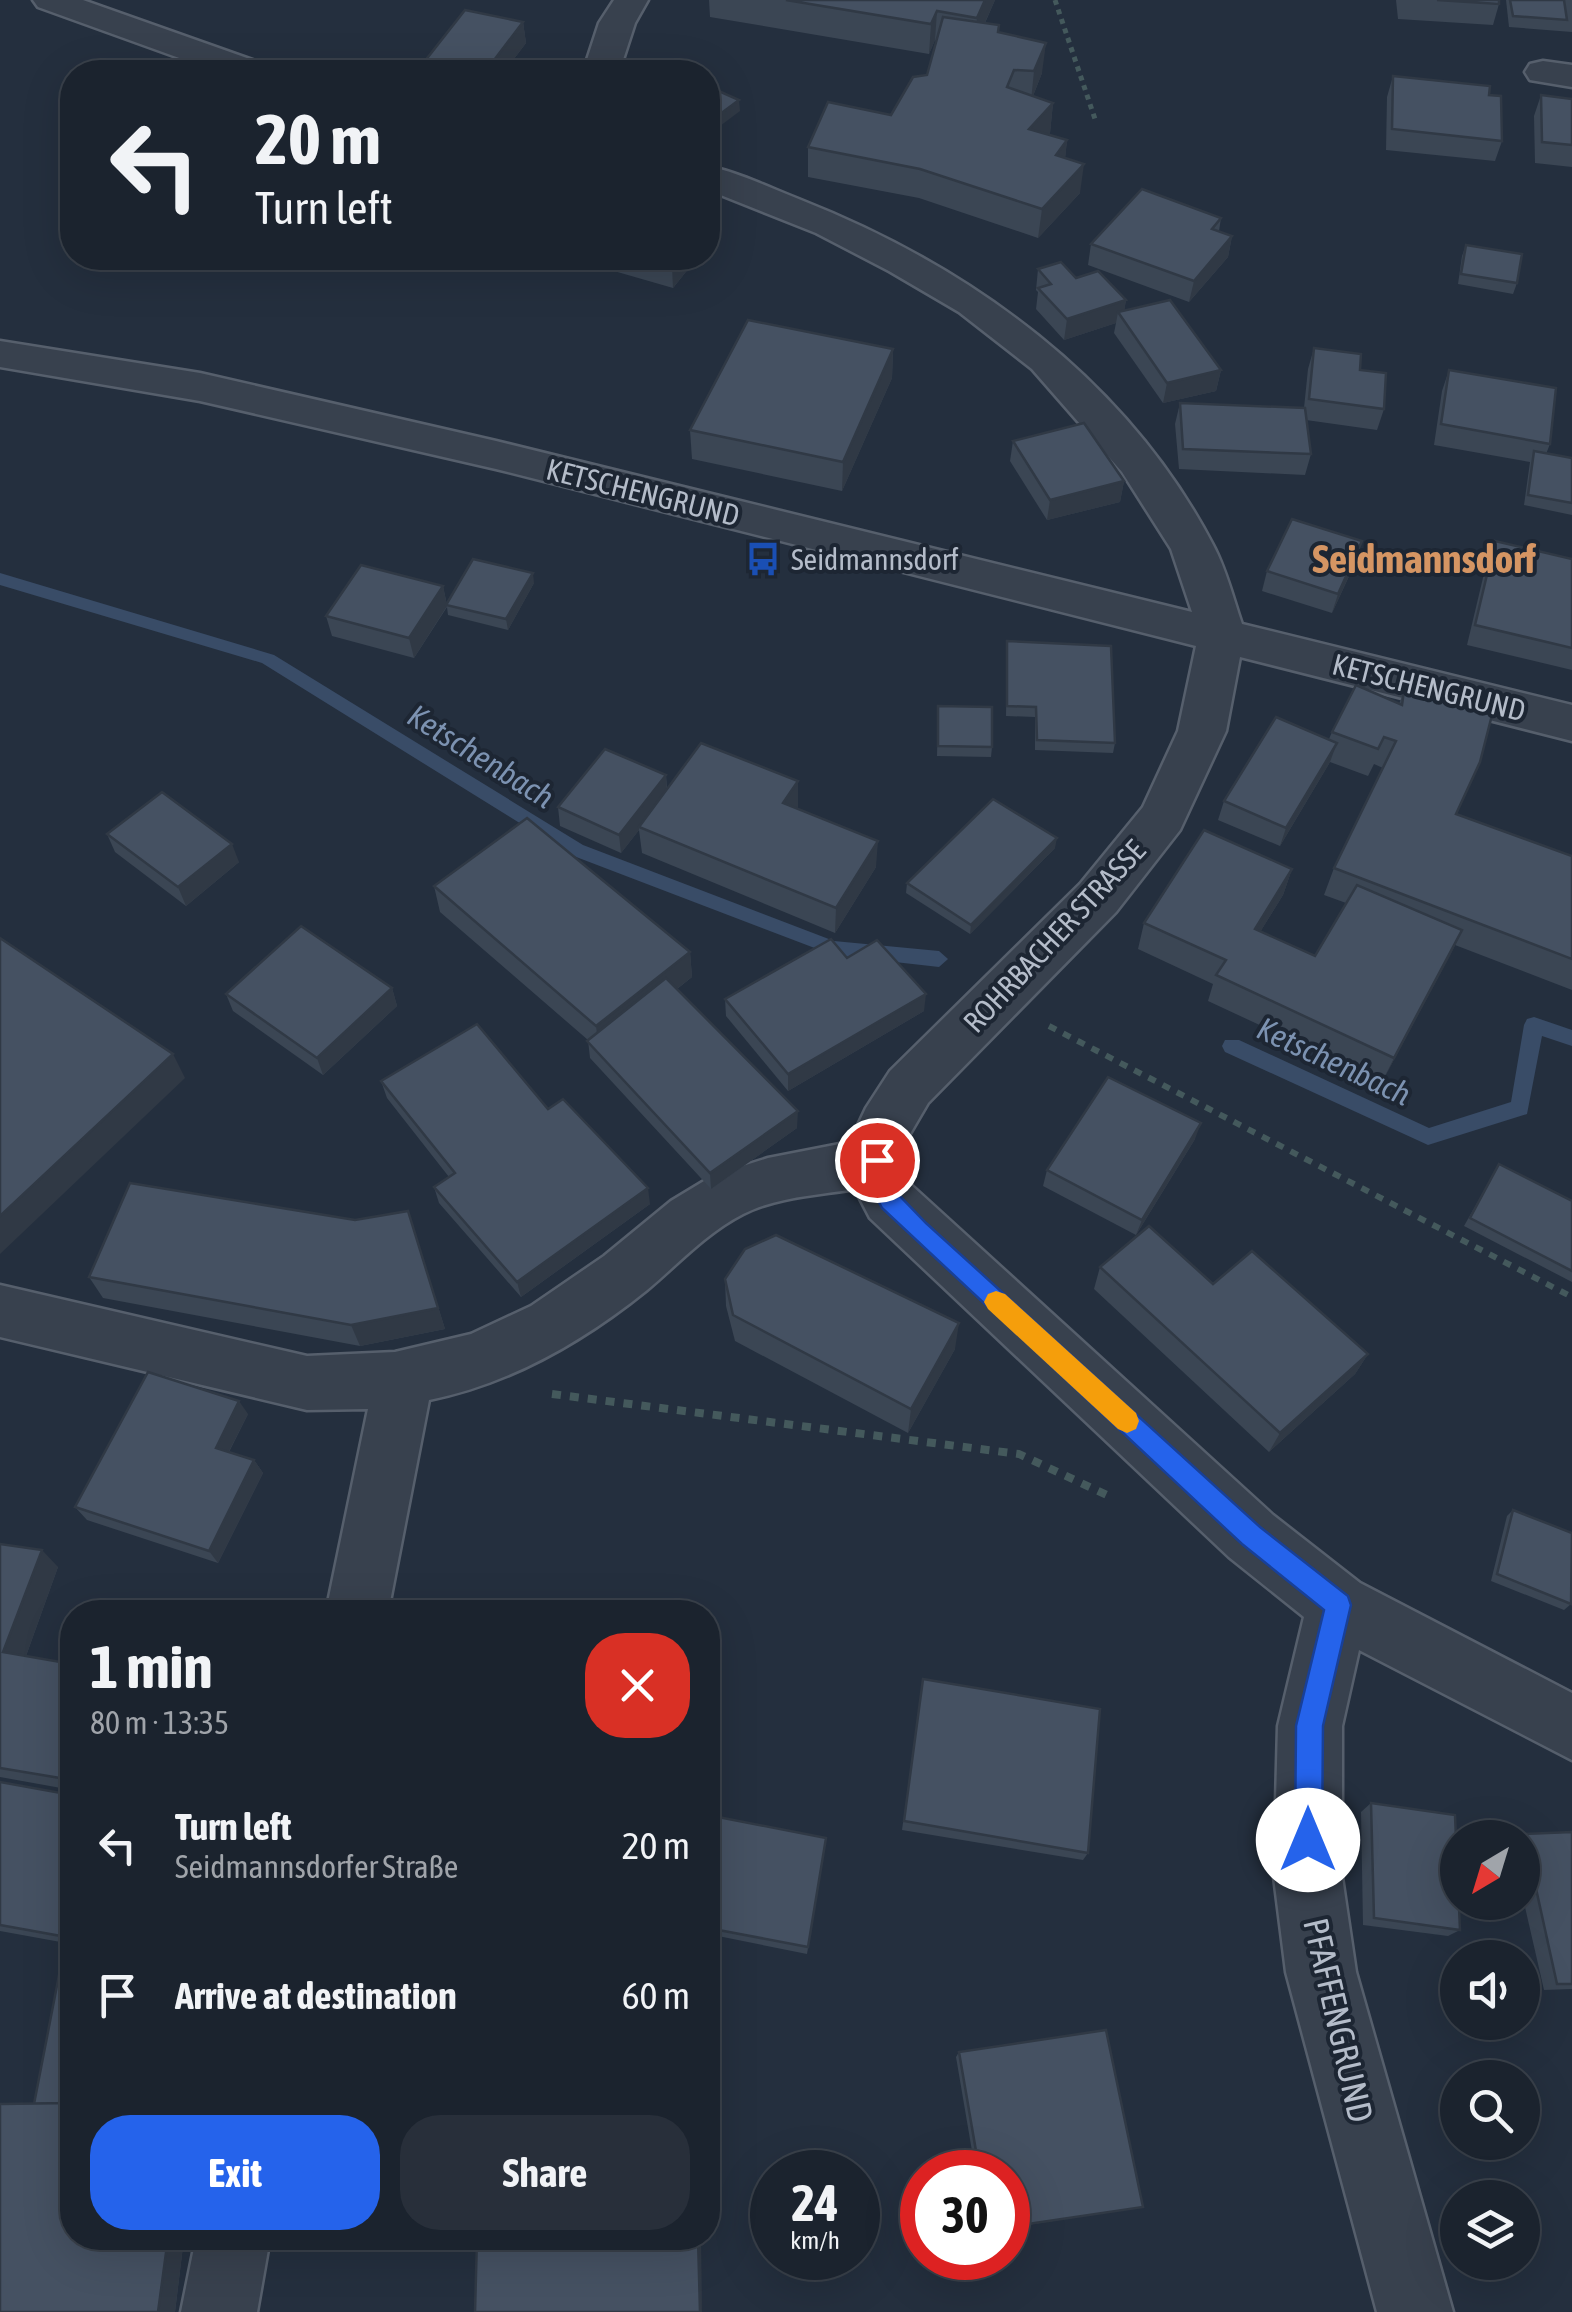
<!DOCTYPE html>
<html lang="en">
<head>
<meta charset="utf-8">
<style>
	body { margin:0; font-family:"Asap Condensed",sans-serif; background:#282f3a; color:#f1f3f6; height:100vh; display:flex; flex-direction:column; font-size:38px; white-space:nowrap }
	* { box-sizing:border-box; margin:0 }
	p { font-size:32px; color:#a0a4aa }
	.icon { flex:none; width:55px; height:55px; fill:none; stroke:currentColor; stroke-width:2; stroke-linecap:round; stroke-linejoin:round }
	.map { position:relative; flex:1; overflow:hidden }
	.panel { position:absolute; left:60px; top:1600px; width:660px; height:650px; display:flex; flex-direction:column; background:#1b232e; border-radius:40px; box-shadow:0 10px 40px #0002,0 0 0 2px #39404a }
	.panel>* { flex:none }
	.hud { position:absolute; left:60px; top:60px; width:660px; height:210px; border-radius:40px; box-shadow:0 10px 40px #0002,0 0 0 2px #39404a; background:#1b232e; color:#f1f3f6; overflow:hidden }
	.needle { width:65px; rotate:218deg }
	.buttons { position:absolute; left:1440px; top:1820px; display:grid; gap:20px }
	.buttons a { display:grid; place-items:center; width:100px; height:100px; border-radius:50%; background:#1b232e; box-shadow:0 10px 40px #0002,0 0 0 2px #39404a; font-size:50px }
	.speed { position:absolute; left:750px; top:2150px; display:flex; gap:20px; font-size:50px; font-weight:700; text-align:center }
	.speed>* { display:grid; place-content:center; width:130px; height:130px; border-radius:50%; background:#1b232e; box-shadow:0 10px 40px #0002,0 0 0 2px #39404a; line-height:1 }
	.speed small { font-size:25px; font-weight:400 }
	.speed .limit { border:15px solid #d22; background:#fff; color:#111 }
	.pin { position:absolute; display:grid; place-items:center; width:85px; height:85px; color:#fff; margin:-42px; border:5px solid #fff; border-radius:50%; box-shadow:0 2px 10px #0007 }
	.me { position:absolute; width:110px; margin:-55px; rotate:0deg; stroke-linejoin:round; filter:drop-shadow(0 0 8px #0008) }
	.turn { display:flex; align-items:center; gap:35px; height:210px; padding:0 30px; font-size:45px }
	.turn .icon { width:130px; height:130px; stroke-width:2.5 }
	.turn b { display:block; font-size:70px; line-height:85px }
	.round { display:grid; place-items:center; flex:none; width:105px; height:105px; border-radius:40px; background:#282f3a }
	.headline { display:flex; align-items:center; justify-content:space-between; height:170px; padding:0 30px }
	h1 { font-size:60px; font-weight:700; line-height:75px }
	.cta { display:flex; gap:20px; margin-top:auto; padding:20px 30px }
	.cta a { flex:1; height:115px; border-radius:40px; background:#2563eb; color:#fff; font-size:40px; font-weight:700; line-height:115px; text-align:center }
	.cta a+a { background:#282f3a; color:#f1f3f6 }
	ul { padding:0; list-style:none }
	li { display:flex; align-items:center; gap:30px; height:150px; padding:0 30px }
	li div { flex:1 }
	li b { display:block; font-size:38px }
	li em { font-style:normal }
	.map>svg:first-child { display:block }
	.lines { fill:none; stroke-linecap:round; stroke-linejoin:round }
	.stream { fill:#394c67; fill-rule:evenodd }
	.minor-casing { stroke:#565f6c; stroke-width:5 }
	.path-far2 { stroke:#44595c; stroke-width:5; stroke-dasharray:5 5; stroke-linecap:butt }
	.path-far1 { stroke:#44595c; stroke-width:6; stroke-dasharray:8 8; stroke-linecap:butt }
	.path { stroke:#44595c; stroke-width:8; stroke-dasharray:9 9; stroke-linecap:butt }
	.minor { fill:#38414e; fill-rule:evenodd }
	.wall { fill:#3b4654 }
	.shaded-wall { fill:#303945 }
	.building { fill:#455162; stroke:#303945; stroke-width:2.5 }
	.route { fill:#2563eb; stroke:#184099; stroke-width:2.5 }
	.slow { fill:#f59e0b }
	.labels { text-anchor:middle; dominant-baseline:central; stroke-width:8; stroke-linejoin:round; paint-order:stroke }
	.street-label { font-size:30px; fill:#b4bcc9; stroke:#1d2633 }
	.poi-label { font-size:30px; fill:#b4bcc9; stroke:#1d2633; text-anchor:start }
	.water-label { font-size:32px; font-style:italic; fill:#7c92b1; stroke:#1d2633 }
	.near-street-label { font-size:35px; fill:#b4bcc9; stroke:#1d2633 }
	.district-label { font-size:40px; font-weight:bold; fill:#d59563; stroke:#1d2633 }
</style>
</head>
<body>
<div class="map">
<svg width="1572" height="2312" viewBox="0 0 1572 2312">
	<rect width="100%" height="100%" fill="#242f3e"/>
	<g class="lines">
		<g class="stream">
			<polygon points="0,573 274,655 583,845 834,941 939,951 948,959 939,967 833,955 571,855 262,663 0,585"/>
			<polygon points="1534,1017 1572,1030 1572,1046 1542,1036 1527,1114 1428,1145 1225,1052 1222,1046 1225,1040 1239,1040 1429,1128 1511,1102 1524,1025 1527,1019"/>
		</g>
		<g class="minor-casing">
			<g id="minor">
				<polygon points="33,0 83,0 264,64 269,72 218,72 38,7"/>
				<polygon points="614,0 648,0 635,23 619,72 583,72 599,23"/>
				<polygon points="1543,61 1572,65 1572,87 1530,80 1525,72 1530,64"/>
				<path d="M708 166C740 173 770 188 801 200 971 267 1127 380 1213 545 1226 569 1233 598 1242 624L1572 705V741L1240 657 1226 731 1180 830 1116 912 928 1103 904 1144 910 1184 1273 1515 1360 1583 1572 1693V1760L1359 1650 1342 1726V1877L1356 1972 1453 2312H1377L1286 1972 1274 1877 1278 1726 1304 1617 1229 1557 870 1218 855 1189C819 1195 776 1197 743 1214 706 1233 678 1264 647 1290 584 1341 509 1384 429 1400L388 1612H326L368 1409 307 1410 0 1337V1285L307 1356 395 1352 471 1334 531 1306 604 1256 671 1201 714 1175 768 1158 850 1142 866 1108 890 1071 1080 884 1143 807 1178 731 1196 646 496 469 200 401 0 367V341L200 373 496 441 1192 612 1171 549 1122 472 1032 369 959 312 889 271 816 233 708 190Z"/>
				<polygon points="196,2238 270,2238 257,2312 181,2312"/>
			</g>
		</g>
		<polyline class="path-far2" points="1055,0 1095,119"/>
		<polyline class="path-far1" points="1049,1026 1572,1297"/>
		<polyline class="path" points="552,1394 1019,1454 1111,1497"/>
		<use href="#minor" class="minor"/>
	</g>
	<g class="wall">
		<polygon points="709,0 995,0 985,23 999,32 1042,73 1033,96 1053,103 1050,133 1048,135 1067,140 1065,158 1080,193 1038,238 919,198 808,177 808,147 891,115 927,75 936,41 935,40 929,54 710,17"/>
		<polygon points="1396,0 1499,0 1499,4 1493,25 1398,19"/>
		<polygon points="1506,0 1572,0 1572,32 1509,27"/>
		<polygon points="523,22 526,43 504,72 422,72 421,66"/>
		<polygon points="1393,76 1489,95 1502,141 1495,161 1386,150 1387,97"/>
		<polygon points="1541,95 1572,99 1572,167 1535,163 1534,116"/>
		<polygon points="1221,218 1219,231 1232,236 1228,257 1189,302 1088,265 1091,244"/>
		<polygon points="1466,245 1517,283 1513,294 1458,284 1462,256"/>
		<polygon points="449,258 502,258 495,267"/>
		<polygon points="606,258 697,258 673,288 607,269"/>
		<polygon points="1038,269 1126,300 1124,311 1221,370 1216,391 1163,403 1114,333 1116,323 1064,340 1036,309 1038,292 1036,290"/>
		<polygon points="1314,348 1360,370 1384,409 1377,430 1306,420 1311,454 1305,475 1179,469 1175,424 1180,403 1304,408 1308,369"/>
		<polygon points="893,349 892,378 842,491 692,459 690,430"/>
		<polygon points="1449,370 1550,444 1546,454 1572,458 1572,515 1524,505 1530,462 1434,445 1442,391"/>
		<polygon points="1013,441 1124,481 1120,502 1047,520 1010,461"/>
		<polygon points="1495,541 1572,559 1572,670 1467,645 1487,561"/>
		<polygon points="1356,561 1332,613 1262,591 1267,571"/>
		<polygon points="534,583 508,630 448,615 447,607 414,658 332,636 326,616 443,586 447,605"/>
		<polygon points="1007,641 1115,743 1113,753 1035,750 1035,717 1006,716"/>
		<polygon points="1404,691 1456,814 1572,856 1572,990 1455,945 1382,1082 1208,1001 1213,984 1138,949 1144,923 1292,869 1283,895 1260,932 1315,956 1346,903 1324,895 1334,868 1383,768 1374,764 1368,776 1330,762 1280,846 1218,820 1224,801 1329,739 1332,732 1399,704"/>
		<polygon points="938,706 992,747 991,757 937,756"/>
		<polygon points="666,775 667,788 797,808 876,867 835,933 642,853 639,830 621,853 560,826 558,807"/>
		<polygon points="107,834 239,862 186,906 115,852"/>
		<polygon points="1055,848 970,934 906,893 907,883"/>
		<polygon points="434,886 690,952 692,977 677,989 797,1128 711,1189 590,1058 588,1040 440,912"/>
		<polygon points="847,958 924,1011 788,1091 726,1016 725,999"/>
		<polygon points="392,988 397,1006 323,1075 233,1011 226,994"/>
		<polygon points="381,1081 650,1204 521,1297 439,1203 434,1187 449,1177 387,1098"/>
		<polygon points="1195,1139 1136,1235 1043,1186 1047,1170"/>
		<polygon points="1499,1164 1572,1201 1572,1282 1464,1226"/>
		<polygon points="408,1211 445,1329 360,1346 103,1298 89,1277 355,1220"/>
		<polygon points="1100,1267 1213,1284 1368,1354 1355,1374 1269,1452 1094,1289"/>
		<polygon points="725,1279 955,1349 908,1433 735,1341 726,1306"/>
		<polygon points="248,1414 229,1452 254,1460 263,1473 218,1563 87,1520 75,1507"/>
		<polygon points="1513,1510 1571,1604 1564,1610 1491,1581 1507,1516"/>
		<polygon points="0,1544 58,1567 26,1656 72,1664 72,1790 0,1777"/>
		<polygon points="923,1679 1088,1853 1083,1860 902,1830"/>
		<polygon points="0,1782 72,1795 72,2238 184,2238 175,2312 0,2312 34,2104 66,1943 0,1931"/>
		<polygon points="1371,1803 1460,1930 1448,1936 1363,1925 1361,1812"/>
		<polygon points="708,1815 825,1846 807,1954 708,1934"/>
		<polygon points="1572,1832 1572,1989 1544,1990 1522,1894 1522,1838 1517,1838 1524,1834"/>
		<polygon points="959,2052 1143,2207 1008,2228 1008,2172 954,2172 952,2156 955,2154 972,2151 956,2057"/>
	</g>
	<g class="shaded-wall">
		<polygon points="985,0 995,0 974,47 977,18"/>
		<polygon points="937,11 935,40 929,54 931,24"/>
		<polygon points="523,22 526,43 504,72 485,72"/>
		<polygon points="1046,43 1042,73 1031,101 1034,71"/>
		<polygon points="739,100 740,111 708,135 708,123"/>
		<polygon points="1053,103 1050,133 1026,159 1029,129"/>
		<polygon points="1067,140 1064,170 1056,155"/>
		<polygon points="1084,164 1080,193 1038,238 1042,209"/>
		<polygon points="1232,236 1228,257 1189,302 1194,281"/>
		<polygon points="494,258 502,258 495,267"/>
		<polygon points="680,258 697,258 673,288 672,267"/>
		<polygon points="1126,300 1123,319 1118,312 1116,323 1064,340 1067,319"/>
		<polygon points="893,349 892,378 842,491 843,462"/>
		<polygon points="1221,370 1216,391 1163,403 1167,383"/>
		<polygon points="1124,481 1120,502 1047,520 1050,500"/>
		<polygon points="1362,541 1356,561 1332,613 1338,594"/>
		<polygon points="533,573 534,583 508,630 506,619"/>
		<polygon points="443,586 447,606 414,658 409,638"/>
		<polygon points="1337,743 1330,762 1280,846 1286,828"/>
		<polygon points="666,775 667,794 639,827 639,830 621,853 619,835"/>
		<polygon points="798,781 798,808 783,803"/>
		<polygon points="1057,838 1055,848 970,934 971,925"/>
		<polygon points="878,841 876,867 835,933 836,908"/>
		<polygon points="232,844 239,862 186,906 178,887"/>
		<polygon points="1292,869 1283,895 1246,955 1255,929"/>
		<polygon points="1462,930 1450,956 1382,1082 1394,1058"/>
		<polygon points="690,952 692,977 599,1050 596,1026"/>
		<polygon points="392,988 397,1006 323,1075 317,1058"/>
		<polygon points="926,994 924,1011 788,1091 788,1074"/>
		<polygon points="173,1054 185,1078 0,1254 0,1216"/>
		<polygon points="798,1111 797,1128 711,1189 710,1173"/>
		<polygon points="1201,1123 1195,1139 1136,1235 1142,1220"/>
		<polygon points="648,1188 650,1204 521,1297 517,1282"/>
		<polygon points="408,1211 445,1329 360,1346 351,1325"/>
		<polygon points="959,1323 955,1349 908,1433 911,1409"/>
		<polygon points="1368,1354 1355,1374 1269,1452 1280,1433"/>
		<polygon points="239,1401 248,1414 224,1461 216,1448"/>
		<polygon points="254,1460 263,1473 218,1563 209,1551"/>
		<polygon points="42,1550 58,1567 22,1667 3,1652"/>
		<polygon points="72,1902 72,1942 61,1936"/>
		<polygon points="168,2238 184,2238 175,2312 158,2312"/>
		<polygon points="698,2238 701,2238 702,2312 700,2312"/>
	</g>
	<g class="building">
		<polygon points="786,0 985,0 977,18 937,11 931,24"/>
		<polygon points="1437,0 1499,0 1499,4"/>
		<polygon points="1510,0 1564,0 1567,20 1513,16"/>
		<polygon points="465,10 523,22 485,72 453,72 421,66"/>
		<polygon points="943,17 999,25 998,32 1046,43 1034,71 1014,70 1007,87 1053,103 1029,129 1067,140 1056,155 1084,164 1042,209 920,169 808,147 828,102 891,115 913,77 927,75"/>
		<polygon points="1393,76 1490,86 1489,95 1501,96 1502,141 1392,129"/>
		<polygon points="712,88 739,100 708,123 708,91"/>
		<polygon points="1541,95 1572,99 1572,145 1542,142"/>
		<polygon points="1142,189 1221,218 1212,229 1232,236 1194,281 1091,244"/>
		<polygon points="1466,245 1522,254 1517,283 1461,274"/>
		<polygon points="639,258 680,258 672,267"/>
		<polygon points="1061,262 1076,278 1098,271 1126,300 1067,319 1038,288 1051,284 1038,269"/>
		<polygon points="1170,300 1221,370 1167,383 1118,312"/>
		<polygon points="748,320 893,349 843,462 690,430"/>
		<polygon points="1314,348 1361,354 1360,370 1386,373 1384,409 1309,399"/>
		<polygon points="1449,370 1556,388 1550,444 1441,424"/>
		<polygon points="1180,403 1305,408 1311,454 1183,449"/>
		<polygon points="1084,423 1124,481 1050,500 1013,441"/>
		<polygon points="1534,451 1572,458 1572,503 1528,495"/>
		<polygon points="1292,519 1362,541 1338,594 1267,571"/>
		<polygon points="1495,541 1572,559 1572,648 1475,625"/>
		<polygon points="473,559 533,573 506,619 446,605"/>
		<polygon points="361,565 443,586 409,638 326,616"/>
		<polygon points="1007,641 1111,646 1115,743 1037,740 1036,707 1007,706"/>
		<polygon points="1356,685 1402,705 1404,691 1492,715 1480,762 1456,814 1572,856 1572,959 1334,868 1396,741 1384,737 1378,749 1332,732"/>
		<polygon points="938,706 992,707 992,747 938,746"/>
		<polygon points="1276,717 1337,743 1286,828 1224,801"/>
		<polygon points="701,743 798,781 783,803 878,841 836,908 639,827"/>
		<polygon points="605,749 666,775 619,835 558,807"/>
		<polygon points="162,792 232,844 178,887 107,834"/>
		<polygon points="993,799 1057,838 971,925 907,883"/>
		<polygon points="527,818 690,952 596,1026 434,886"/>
		<polygon points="1204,830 1292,869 1255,929 1315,956 1357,885 1462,930 1394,1058 1216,975 1226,960 1144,923"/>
		<polygon points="301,926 392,988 317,1058 226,994"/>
		<polygon points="0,938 173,1054 0,1216"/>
		<polygon points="831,939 847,958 877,940 926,994 788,1074 725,999"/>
		<polygon points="666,978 798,1111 710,1173 587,1041"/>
		<polygon points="477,1024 548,1109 563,1099 648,1188 517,1282 434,1187 455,1173 381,1081"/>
		<polygon points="1108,1077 1201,1123 1142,1220 1047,1170"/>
		<polygon points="1499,1164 1572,1201 1572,1271 1470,1218"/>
		<polygon points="130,1183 355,1220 408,1211 438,1308 351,1325 89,1277"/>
		<polygon points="1149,1226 1213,1284 1252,1251 1368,1354 1280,1433 1100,1267"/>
		<polygon points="776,1235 959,1323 911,1409 733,1315 725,1279 745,1249"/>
		<polygon points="148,1372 239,1401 216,1448 254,1460 209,1551 75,1507"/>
		<polygon points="1513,1510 1572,1533 1571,1604 1497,1574"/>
		<polygon points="0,1544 42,1550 3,1652 72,1664 72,1780 0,1768"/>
		<polygon points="923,1679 1100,1709 1088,1853 904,1821"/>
		<polygon points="0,1782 72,1795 72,1902 61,1936 0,1925"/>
		<polygon points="1371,1803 1455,1815 1460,1930 1374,1918"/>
		<polygon points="708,1815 826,1838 808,1947 708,1928"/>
		<polygon points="1572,1832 1572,1984 1557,1984 1524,1834"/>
		<polygon points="66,1939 72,1939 72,2103 34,2104"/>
		<polygon points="1106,2030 1143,2207 1008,2227 1008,2172 958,2172 955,2154 976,2151 959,2052"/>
		<polygon points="72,2103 72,2238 168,2238 158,2312 0,2312 0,2104"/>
		<polygon points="477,2238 698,2238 700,2312 475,2312"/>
	</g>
	<path class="route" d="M877 1151 885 1154 898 1194 926 1223 1260 1527 1348 1596 1351 1605 1323 1726 1322 1840 1318 1849 1308 1853 1299 1849 1295 1840 1296 1726 1324 1610 1242 1544 882 1208C873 1191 860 1173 869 1154Z"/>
	<polygon class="slow" points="996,1291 1005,1294 1136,1413 1139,1421 1136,1429 1127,1433 1118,1429 988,1309 984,1302 988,1294"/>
	<defs>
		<g id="bus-bare" transform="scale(2.7)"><path d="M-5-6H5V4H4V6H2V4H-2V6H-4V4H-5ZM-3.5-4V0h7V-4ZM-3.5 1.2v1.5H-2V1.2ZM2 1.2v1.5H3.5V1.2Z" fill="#1a4fb4" stroke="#1d2633" stroke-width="2.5" paint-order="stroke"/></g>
	</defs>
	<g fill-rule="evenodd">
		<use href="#bus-bare" x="763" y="559"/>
	</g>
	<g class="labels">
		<g class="street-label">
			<text transform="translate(643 492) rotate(14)">KETSCHENGRUND</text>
			<text transform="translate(1429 687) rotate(14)">KETSCHENGRUND</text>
			<text transform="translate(1054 936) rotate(-47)">ROHRBACHER STRASSE</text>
		</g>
		<g class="poi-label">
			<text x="791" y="559">Seidmannsdorf</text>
		</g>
		<g class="water-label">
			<text transform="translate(481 756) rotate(32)">Ketschenbach</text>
			<text transform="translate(1334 1061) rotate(25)">Ketschenbach</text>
		</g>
		<g class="near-street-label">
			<text transform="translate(1339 2020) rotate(77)">PFAFFENGRUND</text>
		</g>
		<g class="district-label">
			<text x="1424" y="558">Seidmannsdorf</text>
		</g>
	</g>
</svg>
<div class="buttons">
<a><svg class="needle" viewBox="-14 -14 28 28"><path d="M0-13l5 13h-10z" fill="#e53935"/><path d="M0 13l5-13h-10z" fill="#a0a4aa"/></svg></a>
<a><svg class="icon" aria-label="sound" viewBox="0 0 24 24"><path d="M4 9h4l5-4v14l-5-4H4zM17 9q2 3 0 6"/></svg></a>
<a><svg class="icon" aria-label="search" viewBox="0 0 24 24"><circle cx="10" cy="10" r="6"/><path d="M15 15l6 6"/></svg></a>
<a><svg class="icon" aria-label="layers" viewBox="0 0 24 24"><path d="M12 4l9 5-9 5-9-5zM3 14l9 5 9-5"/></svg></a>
</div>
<div class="speed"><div>24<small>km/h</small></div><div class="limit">30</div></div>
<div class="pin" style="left:877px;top:1160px;background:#d93025"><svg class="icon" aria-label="arrive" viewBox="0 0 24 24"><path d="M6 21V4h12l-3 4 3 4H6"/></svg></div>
<svg class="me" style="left:1308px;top:1840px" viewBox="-20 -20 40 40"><circle r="19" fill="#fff"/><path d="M0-13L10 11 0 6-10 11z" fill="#2563eb"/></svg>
<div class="hud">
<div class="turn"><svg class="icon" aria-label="left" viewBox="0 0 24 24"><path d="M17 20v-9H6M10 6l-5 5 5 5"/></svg><div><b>20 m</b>Turn left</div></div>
</div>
<section class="panel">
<div class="headline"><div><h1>1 min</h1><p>80 m · 13:35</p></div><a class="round" style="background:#d93025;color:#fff"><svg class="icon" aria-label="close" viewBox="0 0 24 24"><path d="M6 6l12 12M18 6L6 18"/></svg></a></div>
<ul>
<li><svg class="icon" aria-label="left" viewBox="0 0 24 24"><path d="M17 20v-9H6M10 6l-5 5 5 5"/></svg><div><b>Turn left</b><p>Seidmannsdorfer Straße</p></div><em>20 m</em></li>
<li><svg class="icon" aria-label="arrive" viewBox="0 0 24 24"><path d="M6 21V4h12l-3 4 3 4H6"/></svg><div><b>Arrive at destination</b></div><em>60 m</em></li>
</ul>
<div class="cta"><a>Exit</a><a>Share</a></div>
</section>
</div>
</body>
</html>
